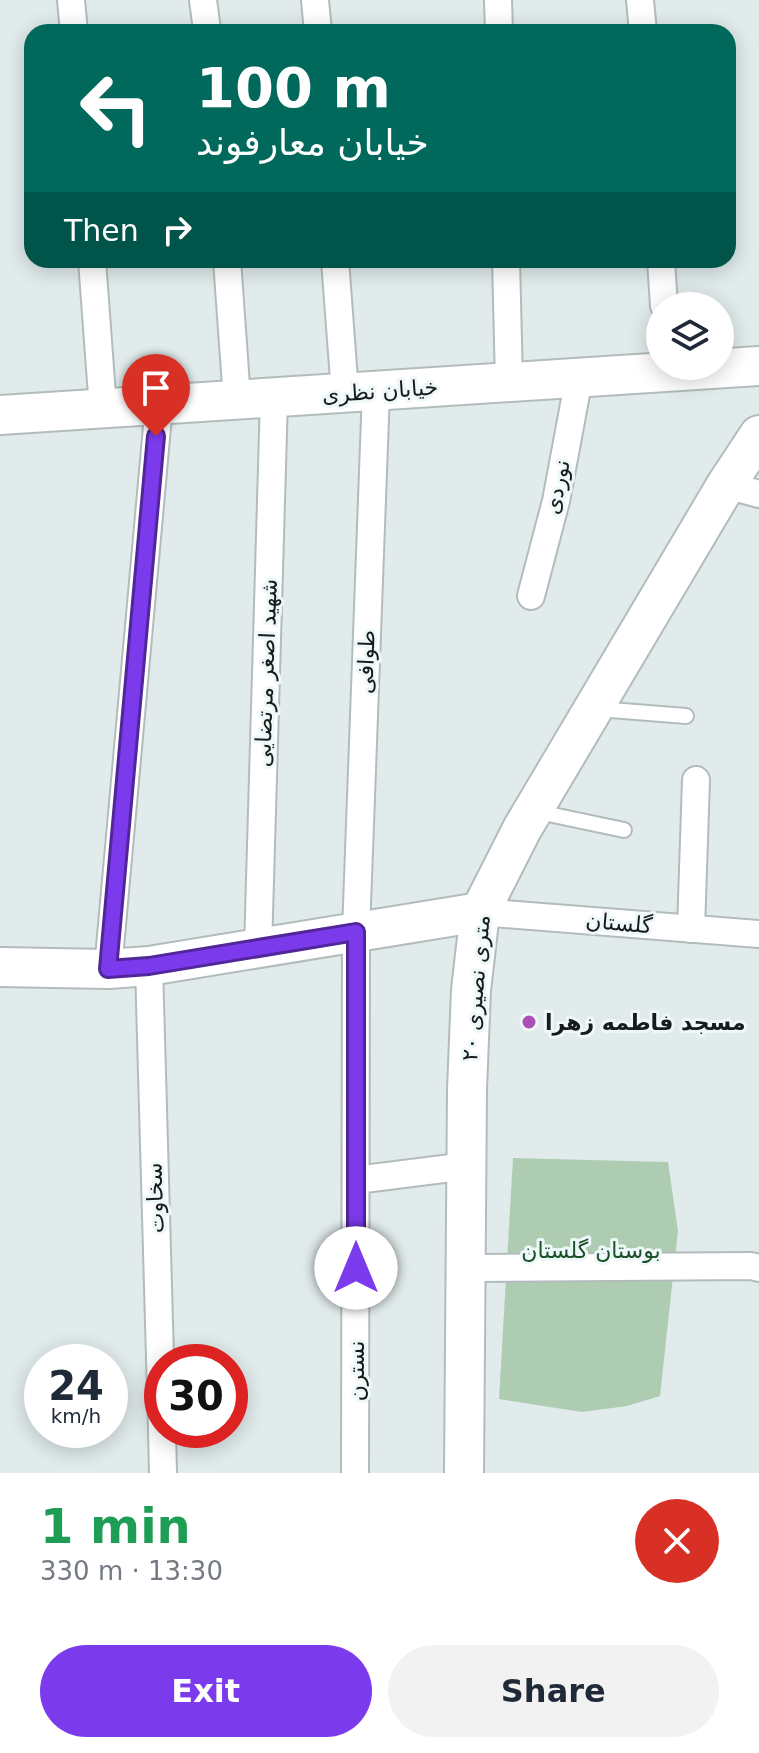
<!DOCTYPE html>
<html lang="en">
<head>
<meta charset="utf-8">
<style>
	body { margin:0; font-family:"DejaVu Sans","Noto Sans Arabic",sans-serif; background:#f2f2f3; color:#1f2937; height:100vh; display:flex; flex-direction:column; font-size:30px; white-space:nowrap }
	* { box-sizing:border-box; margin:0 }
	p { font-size:26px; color:#747a83 }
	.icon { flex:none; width:44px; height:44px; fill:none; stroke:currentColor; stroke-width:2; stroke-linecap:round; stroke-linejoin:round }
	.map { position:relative; height:1473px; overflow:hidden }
	.panel { display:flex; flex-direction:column; background:#fff; flex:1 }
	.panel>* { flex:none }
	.guide { position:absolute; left:24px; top:24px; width:712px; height:244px; border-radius:24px; box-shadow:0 4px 20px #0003; background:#00695c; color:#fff; overflow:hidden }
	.tools { position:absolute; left:646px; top:292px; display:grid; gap:16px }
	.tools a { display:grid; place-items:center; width:88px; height:88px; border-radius:50%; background:#fff; box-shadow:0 4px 20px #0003; font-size:40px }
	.speed { position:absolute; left:24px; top:1344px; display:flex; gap:16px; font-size:40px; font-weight:700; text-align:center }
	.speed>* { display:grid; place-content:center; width:104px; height:104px; border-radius:50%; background:#fff; box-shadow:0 4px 20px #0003; line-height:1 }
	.speed small { font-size:20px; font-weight:400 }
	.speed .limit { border:12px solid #d22; background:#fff; color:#111 }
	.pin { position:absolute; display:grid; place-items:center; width:68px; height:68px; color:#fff; margin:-82px -34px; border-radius:50% 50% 50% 0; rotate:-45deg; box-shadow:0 0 8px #0007 }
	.pin .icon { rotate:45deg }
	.me { position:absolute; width:88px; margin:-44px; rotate:0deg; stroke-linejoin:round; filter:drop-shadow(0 0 6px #0008) }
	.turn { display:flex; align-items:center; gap:28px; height:168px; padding:0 40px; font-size:36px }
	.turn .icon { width:104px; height:104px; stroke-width:2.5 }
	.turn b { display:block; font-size:56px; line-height:68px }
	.then { display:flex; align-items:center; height:76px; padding:0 40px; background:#0003; gap:16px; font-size:30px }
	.round { display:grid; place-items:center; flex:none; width:84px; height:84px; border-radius:42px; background:#f2f2f3 }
	.overview { display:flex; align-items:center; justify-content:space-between; height:136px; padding:0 40px }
	h1 { font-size:48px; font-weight:700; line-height:60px; color:#1e9e55 }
	.cta { display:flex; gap:16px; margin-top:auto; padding:16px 40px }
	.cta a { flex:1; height:92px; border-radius:48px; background:#7c3aed; color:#fff; font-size:32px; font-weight:700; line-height:92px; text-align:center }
	.cta a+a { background:#f2f2f3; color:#1f2937 }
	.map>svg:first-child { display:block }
	.green { fill:#aeccb2 }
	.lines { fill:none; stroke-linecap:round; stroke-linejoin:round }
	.lane-casing { stroke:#b3bcbc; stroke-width:18 }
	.street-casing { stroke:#b3bcbc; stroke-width:30 }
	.secondary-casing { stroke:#b3bcbc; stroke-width:42 }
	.lane { stroke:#fff; stroke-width:14 }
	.street { stroke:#fff; stroke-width:26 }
	.secondary { stroke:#fff; stroke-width:38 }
	.route-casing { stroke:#51269a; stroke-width:20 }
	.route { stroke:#7c3aed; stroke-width:14 }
	.poi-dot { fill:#ae4fb8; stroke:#eef8f8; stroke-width:3 }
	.labels { text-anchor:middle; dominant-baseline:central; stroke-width:6; stroke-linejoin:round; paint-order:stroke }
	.street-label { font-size:22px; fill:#181b1b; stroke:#eef8f8 }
	.poi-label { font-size:22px; font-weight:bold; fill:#181b1b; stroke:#eef8f8; text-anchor:start }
	.park-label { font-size:22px; fill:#1a5128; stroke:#eef8f8 }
</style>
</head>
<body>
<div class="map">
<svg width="759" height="1473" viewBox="0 0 759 1473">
	<rect width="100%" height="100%" fill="#e1ebeb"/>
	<polygon class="green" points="513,1158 668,1162 678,1231 660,1396 627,1406 582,1412 499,1399"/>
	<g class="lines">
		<g class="lane-casing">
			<g id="lane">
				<polyline points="598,709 686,716"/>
				<polyline points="534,811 624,830"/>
			</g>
		</g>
		<g class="street-casing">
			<g id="street">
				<polyline points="71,0 74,32"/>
				<polyline points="203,0 207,30"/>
				<polyline points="315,0 318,32"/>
				<polyline points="498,0 499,32"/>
				<polyline points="640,0 643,32"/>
				<polyline points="92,260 103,409"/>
				<polyline points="227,260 237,400"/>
				<polyline points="335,260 345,393"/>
				<polyline points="506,260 509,383"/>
				<polyline points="661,260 664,306"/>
				<polyline points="726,485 759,494"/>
				<polyline points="531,596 556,501 579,378"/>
				<polyline points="480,912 759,934"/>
				<polyline points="691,929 696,780"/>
				<polyline points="258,949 274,398"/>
				<polyline points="149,966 162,1429"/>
				<polyline points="108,969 159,405"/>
				<polyline points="356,1180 467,1166"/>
				<polyline points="467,1268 751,1266 759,1268"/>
				<polyline points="162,1430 163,1473"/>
				<polyline points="355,1473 356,932 376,391"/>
			</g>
		</g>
		<g class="secondary-casing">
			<g id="secondary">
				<polyline points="0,415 759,366"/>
				<polyline points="0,967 108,969 149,966 480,912"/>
				<polyline points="464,1473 467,1089 471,990 480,912 522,829 726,485 759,435"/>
			</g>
		</g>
		<use href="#lane" class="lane"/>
		<use href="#street" class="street"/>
		<use href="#secondary" class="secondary"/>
	</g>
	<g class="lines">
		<g class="route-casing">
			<polyline id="route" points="156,436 108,969 149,966 356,932 356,1268"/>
		</g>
		<use href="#route" class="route"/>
	</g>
	<circle class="poi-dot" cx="529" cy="1022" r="8"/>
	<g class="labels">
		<g class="street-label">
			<text transform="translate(380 391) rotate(-4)">خیابان نظری</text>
			<text transform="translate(557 487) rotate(-78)">نوردی</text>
			<text transform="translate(366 662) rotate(-88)">طوافی</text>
			<text transform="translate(266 673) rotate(-88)">شهید اصغر مرتضایی</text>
			<text transform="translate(619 923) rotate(5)">گلستان</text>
			<text transform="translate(476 988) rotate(-85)">۲۰ متری نصیری</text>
			<text transform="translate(155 1198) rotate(-92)">سخاوت</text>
			<text transform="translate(356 1371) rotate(-90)">نسترن</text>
		</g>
		<g class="poi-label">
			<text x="545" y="1022">مسجد فاطمه زهرا</text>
		</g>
		<g class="park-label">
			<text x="591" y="1250">بوستان گلستان</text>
		</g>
	</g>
</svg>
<div class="tools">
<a><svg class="icon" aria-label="layers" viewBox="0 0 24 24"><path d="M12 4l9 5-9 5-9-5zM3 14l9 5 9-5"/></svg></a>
</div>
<div class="speed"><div>24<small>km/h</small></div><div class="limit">30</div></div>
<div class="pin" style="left:156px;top:436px;background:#d93025"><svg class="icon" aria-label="arrive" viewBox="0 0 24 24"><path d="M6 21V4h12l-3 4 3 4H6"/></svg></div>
<svg class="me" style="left:356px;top:1268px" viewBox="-20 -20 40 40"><circle r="19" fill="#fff"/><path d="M0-13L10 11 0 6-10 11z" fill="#7c3aed"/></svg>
<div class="guide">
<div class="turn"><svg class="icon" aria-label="left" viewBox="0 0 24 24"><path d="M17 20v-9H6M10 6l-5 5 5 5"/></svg><div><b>100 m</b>خیابان معارفوند</div></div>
<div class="then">Then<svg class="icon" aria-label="right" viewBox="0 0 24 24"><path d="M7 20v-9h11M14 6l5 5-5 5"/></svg></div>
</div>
</div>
<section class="panel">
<div class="overview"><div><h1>1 min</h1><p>330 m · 13:30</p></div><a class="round" style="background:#d93025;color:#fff"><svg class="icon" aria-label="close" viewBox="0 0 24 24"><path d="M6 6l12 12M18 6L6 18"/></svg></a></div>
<div class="cta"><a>Exit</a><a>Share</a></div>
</section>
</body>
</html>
